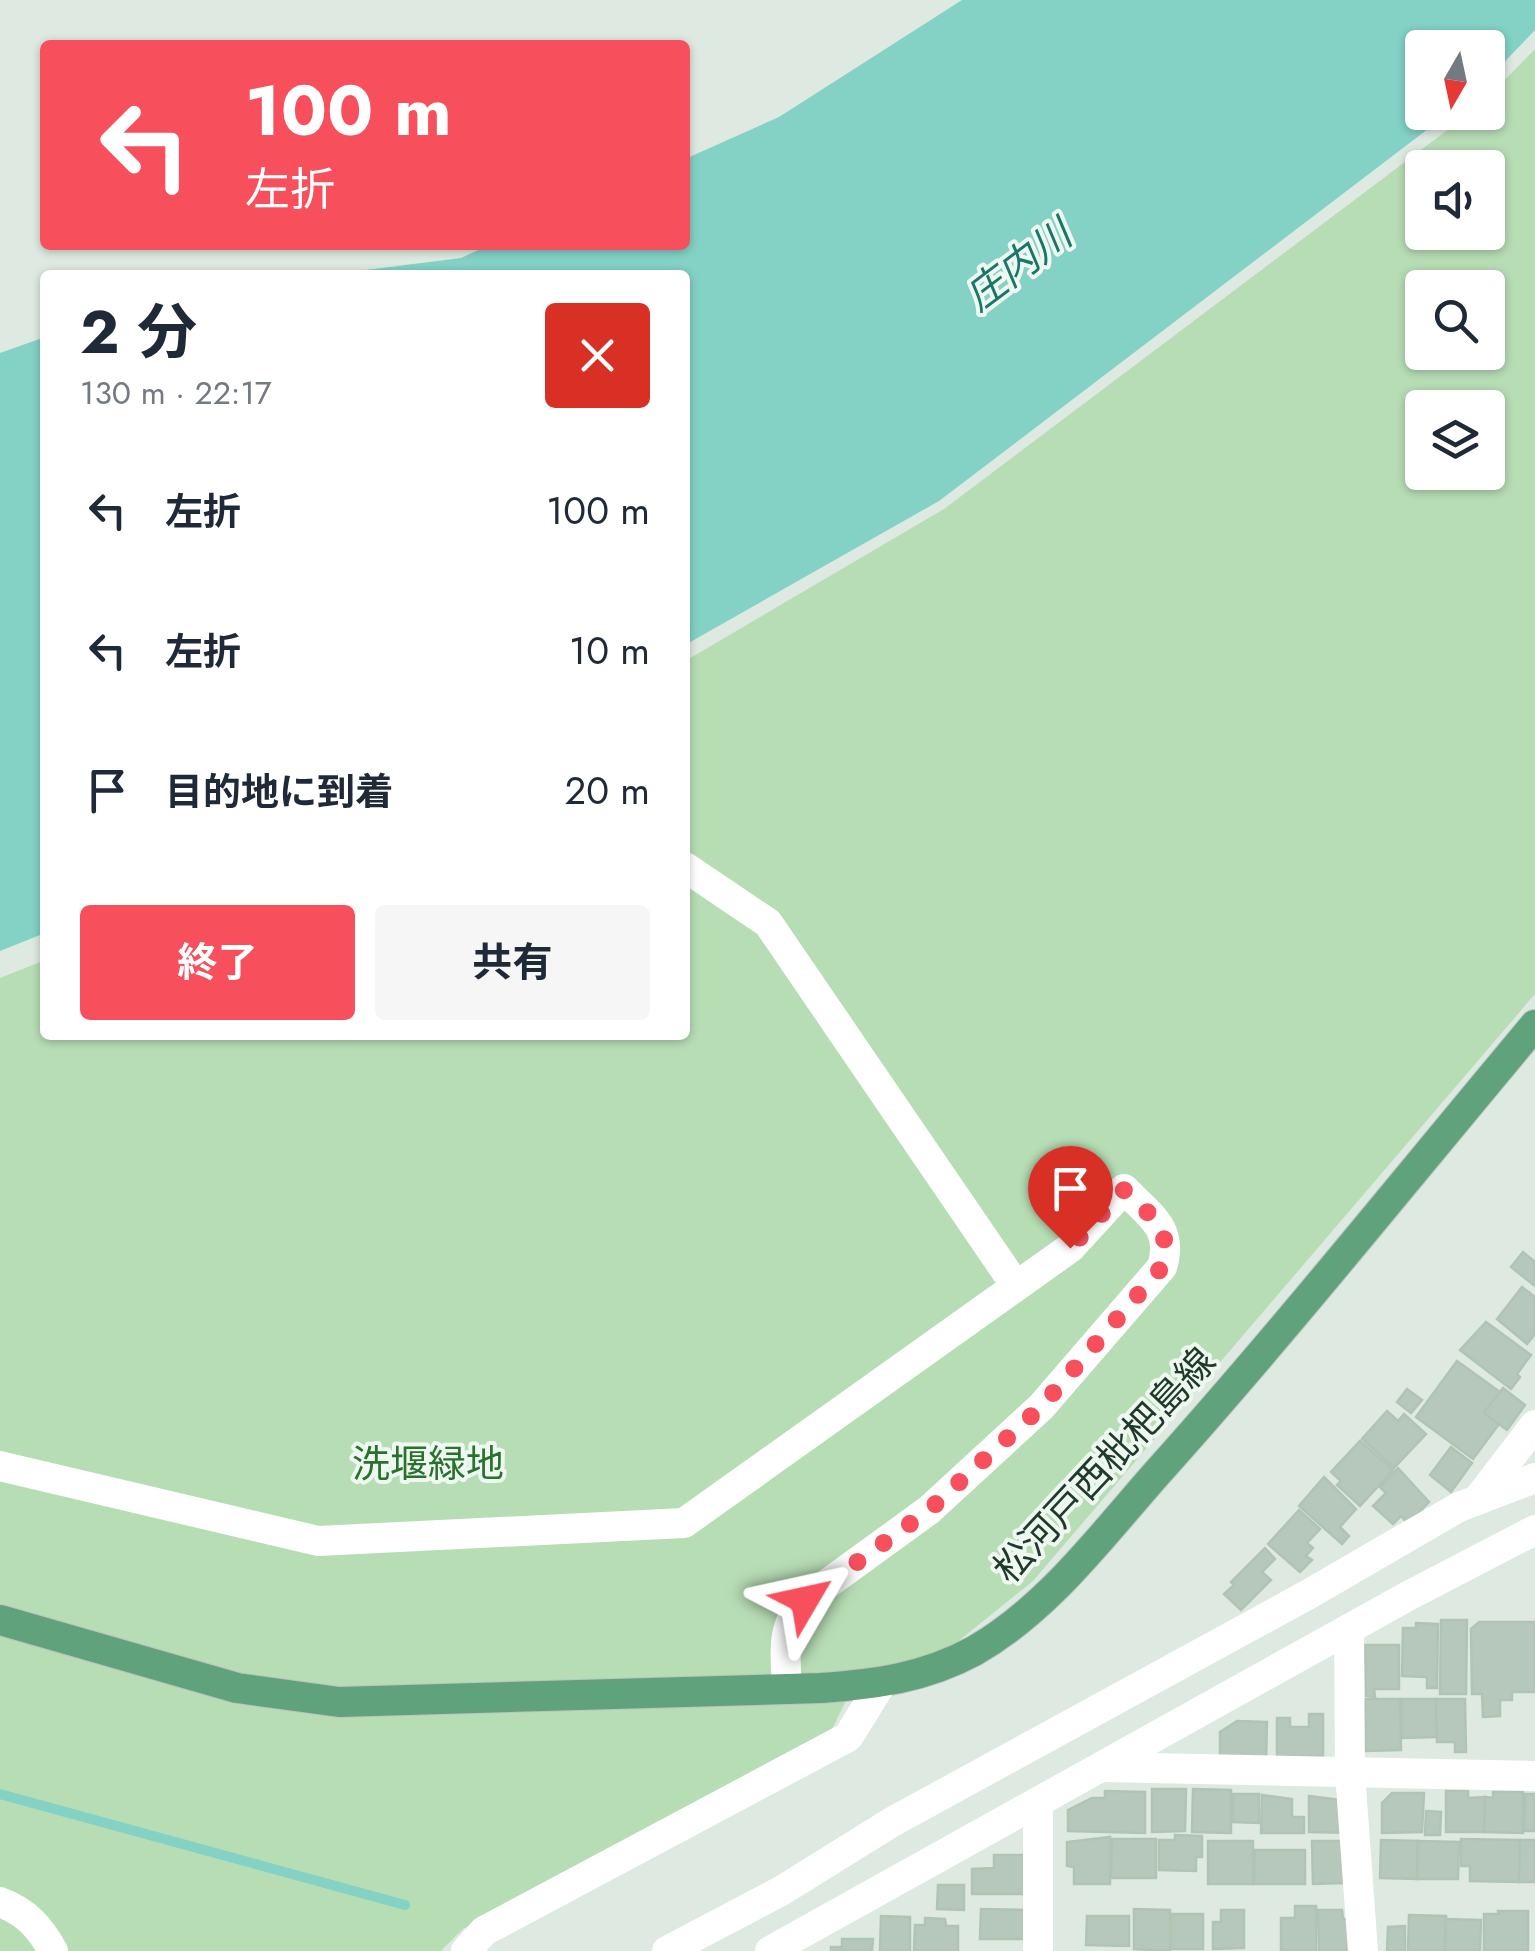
<!DOCTYPE html>
<html lang="ja">
<head>
<meta charset="utf-8">
<style>
	body { margin:0; font-family:Jost,"Noto Sans JP",sans-serif; background:#f6f6f7; color:#1f2937; height:100vh; display:flex; flex-direction:column; font-size:38px; white-space:nowrap }
	* { box-sizing:border-box; margin:0 }
	p { font-size:32px; color:#747a83 }
	.icon { flex:none; width:55px; height:55px; fill:none; stroke:currentColor; stroke-width:2; stroke-linecap:round; stroke-linejoin:round }
	.map { position:relative; flex:1; overflow:hidden }
	.panel { position:absolute; left:40px; top:270px; width:650px; height:770px; display:flex; flex-direction:column; background:#fff; border-radius:10px; box-shadow:0 2px 8px #0004 }
	.panel>* { flex:none }
	.hud { position:absolute; left:40px; top:40px; width:650px; height:210px; border-radius:10px; box-shadow:0 2px 8px #0004; background:#f74f5c; color:#fff; overflow:hidden }
	.needle { width:65px; rotate:189deg }
	.buttons { position:absolute; left:1405px; top:30px; display:grid; gap:20px }
	.buttons a { display:grid; place-items:center; width:100px; height:100px; border-radius:10px; background:#fff; box-shadow:0 2px 8px #0004; font-size:50px }
	.pin { position:absolute; display:grid; place-items:center; width:85px; height:85px; color:#fff; margin:-102px -42px; border-radius:50% 50% 50% 0; rotate:-45deg; box-shadow:0 0 10px #0007 }
	.pin .icon { rotate:45deg }
	.me { position:absolute; width:110px; margin:-55px; rotate:54deg; stroke-linejoin:round; filter:drop-shadow(0 0 8px #0008) }
	.turn { display:flex; align-items:center; gap:35px; height:210px; padding:0 40px; font-size:45px }
	.turn .icon { width:130px; height:130px; stroke-width:2.5 }
	.turn b { display:block; font-size:70px; line-height:85px }
	.round { display:grid; place-items:center; flex:none; width:105px; height:105px; border-radius:10px; background:#f6f6f7 }
	.headline { display:flex; align-items:center; justify-content:space-between; height:170px; padding:0 40px }
	h1 { font-size:60px; font-weight:700; line-height:75px }
	.cta { display:flex; gap:20px; margin-top:auto; padding:20px 40px }
	.cta a { flex:1; height:115px; border-radius:10px; background:#f74f5c; color:#fff; font-size:40px; font-weight:700; line-height:115px; text-align:center }
	.cta a+a { background:#f6f6f7; color:#1f2937 }
	ul { padding:0; list-style:none }
	li { display:flex; align-items:center; gap:30px; height:140px; padding:0 40px }
	li div { flex:1 }
	li b { display:block; font-size:38px }
	li em { font-style:normal }
	.map>svg:first-child { display:block }
	.green { fill:#b7ddb5; fill-rule:evenodd }
	.water { fill:#83d2c5 }
	.lines { fill:none; stroke-linecap:round; stroke-linejoin:round }
	.stream { stroke:#83d2c5; stroke-width:10 }
	.building { fill:#b6c8bb; stroke:#b0c4b5; stroke-width:2.5 }
	.major-casing { stroke:#bcc4bf; stroke-width:32 }
	.minor { stroke:#fff; stroke-width:30 }
	.major { stroke:#60a27c; stroke-width:30 }
	.route { stroke:#f74f5c; stroke-width:18; stroke-dasharray:0 32.4 }
	.labels { text-anchor:middle; dominant-baseline:central; stroke-width:8; stroke-linejoin:round; paint-order:stroke }
	.park-label { font-size:38px; fill:#28722d; stroke:#eef7f0 }
	.street-label { font-size:38px; fill:#1f3a2a; stroke:#eef7f0 }
	.water-label { font-size:40px; font-style:italic; fill:#177869; stroke:#eef7f0 }
</style>
</head>
<body>
<div class="map">
<svg width="1535" height="1951" viewBox="0 0 1535 1951">
	<rect width="100%" height="100%" fill="#deeae1"/>
	<path class="green" d="M1535 49V994L1033 1581 945 1652 860 1673 830 1733 463 1929 441 1951H0V978L45 960V1035H685V661L944 509 1470 113 1488 112V97ZM1422 168H1488V232H1422ZM1422 288H1488V352H1422ZM1422 408H1488V472H1422Z"/>
	<g class="water">
		<polygon points="962,0 1535,0 1535,30 1488,79 1488,48 1422,48 1422,112 1449,113 939,501 685,645 685,275 326,275 461,258 489,245 685,245 685,159 779,117"/>
		<polygon points="45,337 45,933 0,951 0,353"/>
	</g>
	<g class="lines">
		<polyline class="stream" points="0,1794 405,1905"/>
	</g>
	<g class="building">
		<polygon points="1523,1252 1535,1262 1535,1286 1511,1267"/>
		<polygon points="1522,1287 1535,1297 1535,1334 1527,1344 1497,1319"/>
		<polygon points="1486,1322 1531,1355 1517,1374 1520,1377 1511,1389 1460,1350"/>
		<polygon points="1457,1361 1500,1392 1484,1413 1499,1424 1473,1459 1416,1417"/>
		<polygon points="1503,1388 1525,1405 1507,1430 1484,1413"/>
		<polygon points="1407,1389 1422,1400 1411,1413 1397,1402"/>
		<polygon points="1387,1411 1398,1421 1404,1414 1426,1434 1394,1468 1362,1439"/>
		<polygon points="1360,1441 1393,1470 1360,1506 1337,1485 1341,1481 1331,1472"/>
		<polygon points="1451,1447 1472,1463 1451,1492 1430,1475"/>
		<polygon points="1398,1468 1429,1502 1408,1524 1401,1516 1393,1524 1373,1506 1386,1493 1380,1487"/>
		<polygon points="1324,1477 1356,1509 1340,1527 1349,1536 1342,1544 1299,1506"/>
		<polygon points="1299,1510 1320,1529 1307,1543 1313,1548 1306,1556 1312,1560 1300,1572 1268,1544"/>
		<polygon points="1265,1548 1275,1559 1262,1572 1271,1580 1241,1610 1224,1594 1234,1585 1231,1582"/>
		<polygon points="1441,1620 1467,1620 1466,1694 1440,1694"/>
		<polygon points="1479,1622 1535,1622 1535,1692 1512,1692 1512,1700 1500,1700 1500,1716 1483,1717 1482,1694 1472,1694 1471,1629"/>
		<polygon points="1416,1623 1438,1624 1437,1688 1427,1688 1427,1677 1402,1676 1403,1628 1416,1628"/>
		<polygon points="1365,1645 1399,1645 1399,1689 1374,1689 1375,1697 1366,1696"/>
		<polygon points="1365,1699 1400,1699 1401,1750 1365,1751"/>
		<polygon points="1402,1699 1436,1699 1436,1737 1402,1738"/>
		<polygon points="1436,1699 1465,1699 1466,1752 1455,1752 1455,1742 1437,1742"/>
		<polygon points="1309,1714 1323,1714 1323,1757 1277,1756 1277,1718 1290,1718 1290,1727 1309,1727"/>
		<polygon points="1237,1721 1267,1722 1266,1761 1220,1760 1220,1732"/>
		<polygon points="1152,1789 1186,1789 1185,1831 1152,1832"/>
		<polygon points="1193,1789 1231,1790 1231,1833 1192,1832"/>
		<polygon points="1105,1791 1145,1792 1145,1833 1068,1831 1068,1810 1092,1798 1105,1798"/>
		<polygon points="1446,1791 1468,1791 1468,1798 1485,1797 1484,1832 1446,1832"/>
		<polygon points="1493,1792 1523,1792 1523,1833 1484,1832 1485,1797 1493,1798"/>
		<polygon points="1392,1793 1424,1793 1422,1832 1382,1833 1382,1803"/>
		<polygon points="1233,1794 1259,1794 1259,1823 1233,1822"/>
		<polygon points="1525,1794 1535,1794 1535,1831 1524,1831"/>
		<polygon points="1262,1795 1292,1799 1292,1817 1304,1817 1304,1833 1261,1833"/>
		<polygon points="1309,1796 1340,1800 1353,1833 1309,1832"/>
		<polygon points="1426,1811 1441,1812 1440,1835 1425,1835"/>
		<polygon points="1175,1835 1202,1836 1202,1857 1196,1857 1196,1871 1159,1870 1159,1840 1175,1840"/>
		<polygon points="1110,1837 1110,1884 1074,1884 1074,1867 1067,1866 1067,1842"/>
		<polygon points="1112,1839 1156,1839 1156,1878 1111,1878"/>
		<polygon points="1461,1839 1520,1840 1519,1882 1470,1881 1470,1866 1461,1866"/>
		<polygon points="1381,1840 1418,1841 1417,1879 1380,1878"/>
		<polygon points="1520,1840 1535,1840 1535,1882 1519,1882"/>
		<rect x="1208" y="1841" width="45" height="43"/>
		<polygon points="1312,1841 1349,1841 1345,1883 1313,1884"/>
		<polygon points="1418,1841 1459,1842 1458,1879 1417,1879"/>
		<polygon points="1255,1850 1305,1850 1305,1884 1254,1884"/>
		<polygon points="994,1855 1024,1855 1025,1894 972,1894 972,1869 994,1868"/>
		<polygon points="938,1885 964,1885 964,1910 937,1909"/>
		<polygon points="1295,1906 1316,1906 1316,1951 1281,1951 1281,1918 1295,1918"/>
		<polygon points="981,1909 1027,1910 1026,1939 980,1939"/>
		<polygon points="1134,1909 1170,1910 1170,1951 1134,1949"/>
		<polygon points="1221,1910 1244,1910 1244,1948 1213,1949 1213,1922 1221,1922"/>
		<polygon points="1318,1910 1342,1910 1343,1919 1354,1919 1355,1944 1347,1944 1347,1951 1319,1951"/>
		<polygon points="1498,1911 1528,1911 1528,1951 1484,1951 1484,1914 1499,1914"/>
		<rect x="1171" y="1914" width="32" height="35"/>
		<polygon points="1409,1915 1446,1916 1445,1951 1408,1951"/>
		<polygon points="881,1916 910,1917 910,1951 880,1951"/>
		<polygon points="1087,1916 1129,1916 1129,1946 1086,1945"/>
		<polygon points="925,1918 945,1919 946,1926 958,1926 958,1951 914,1951 915,1925 925,1925"/>
		<polygon points="1446,1919 1481,1920 1480,1951 1445,1951"/>
		<polygon points="1405,1926 1405,1951 1387,1951 1388,1927"/>
		<polygon points="842,1939 873,1939 872,1951 831,1951 831,1947 842,1947"/>
	</g>
	<g class="lines">
		<g class="major-casing">
			<path id="major" d="M0 1620 237 1688 339 1702 821 1688C876 1684 924 1678 974 1651 1048 1609 1102 1535 1158 1472 1288 1327 1410 1174 1535 1025"/>
		</g>
		<g class="minor">
			<polyline points="685,867 768,923 1016,1286"/>
			<path d="M0 1466 318 1541 684 1523 1070 1248 1124 1189C1150 1216 1174 1228 1162 1267L1041 1407 929 1510 805 1600C781 1626 785 1652 787 1687"/>
			<polyline points="1479,1498 1535,1425"/>
			<polyline points="1349,1629 1350,1773 1363,1951"/>
			<polyline points="1104,1767 1535,1776"/>
			<polyline points="1038,1804 1038,1951"/>
			<path d="M0 1902C26 1912 40 1927 53 1951"/>
			<polyline points="466,1951 484,1931 848,1737 881,1684"/>
			<polyline points="667,1951 781,1891 892,1822 1309,1594 1459,1507 1535,1478"/>
			<polyline points="770,1951 1408,1596 1535,1530"/>
		</g>
		<use href="#major" class="major"/>
	</g>
	<g class="lines">
		<path class="route" d="M805 1600 929 1510 1041 1407 1162 1267C1174 1228 1149 1215 1124 1190L1070 1248"/>
	</g>
	<g class="labels">
		<g class="park-label">
			<text x="428" y="1463">洗堰緑地</text>
		</g>
		<g class="street-label">
			<text transform="translate(1104 1465) rotate(-47)">松河戸西枇杷島線</text>
		</g>
		<g class="water-label">
			<text transform="translate(1018 265) rotate(-37)">庄内川</text>
		</g>
	</g>
</svg>
<div class="buttons">
<a><svg class="needle" viewBox="-14 -14 28 28"><path d="M0-13l5 13h-10z" fill="#e53935"/><path d="M0 13l5-13h-10z" fill="#747a83"/></svg></a>
<a><svg class="icon" aria-label="sound" viewBox="0 0 24 24"><path d="M4 9h4l5-4v14l-5-4H4zM17 9q2 3 0 6"/></svg></a>
<a><svg class="icon" aria-label="search" viewBox="0 0 24 24"><circle cx="10" cy="10" r="6"/><path d="M15 15l6 6"/></svg></a>
<a><svg class="icon" aria-label="layers" viewBox="0 0 24 24"><path d="M12 4l9 5-9 5-9-5zM3 14l9 5 9-5"/></svg></a>
</div>
<div class="pin" style="left:1070px;top:1248px;background:#d93025"><svg class="icon" aria-label="arrive" viewBox="0 0 24 24"><path d="M6 21V4h12l-3 4 3 4H6"/></svg></div>
<svg class="me" style="left:805px;top:1600px" viewBox="-20 -20 40 40"><path d="M0-17L14 15 0 8-14 15z" fill="#f74f5c" stroke="#fff" stroke-width="4"/></svg>
<div class="hud">
<div class="turn"><svg class="icon" aria-label="left" viewBox="0 0 24 24"><path d="M17 20v-9H6M10 6l-5 5 5 5"/></svg><div><b>100 m</b>左折</div></div>
</div>
<section class="panel">
<div class="headline"><div><h1>2 分</h1><p>130 m · 22:17</p></div><a class="round" style="background:#d93025;color:#fff"><svg class="icon" aria-label="close" viewBox="0 0 24 24"><path d="M6 6l12 12M18 6L6 18"/></svg></a></div>
<ul>
<li><svg class="icon" aria-label="left" viewBox="0 0 24 24"><path d="M17 20v-9H6M10 6l-5 5 5 5"/></svg><div><b>左折</b></div><em>100 m</em></li>
<li><svg class="icon" aria-label="left" viewBox="0 0 24 24"><path d="M17 20v-9H6M10 6l-5 5 5 5"/></svg><div><b>左折</b></div><em>10 m</em></li>
<li><svg class="icon" aria-label="arrive" viewBox="0 0 24 24"><path d="M6 21V4h12l-3 4 3 4H6"/></svg><div><b>目的地に到着</b></div><em>20 m</em></li>
</ul>
<div class="cta"><a>終了</a><a>共有</a></div>
</section>
</div>
</body>
</html>
